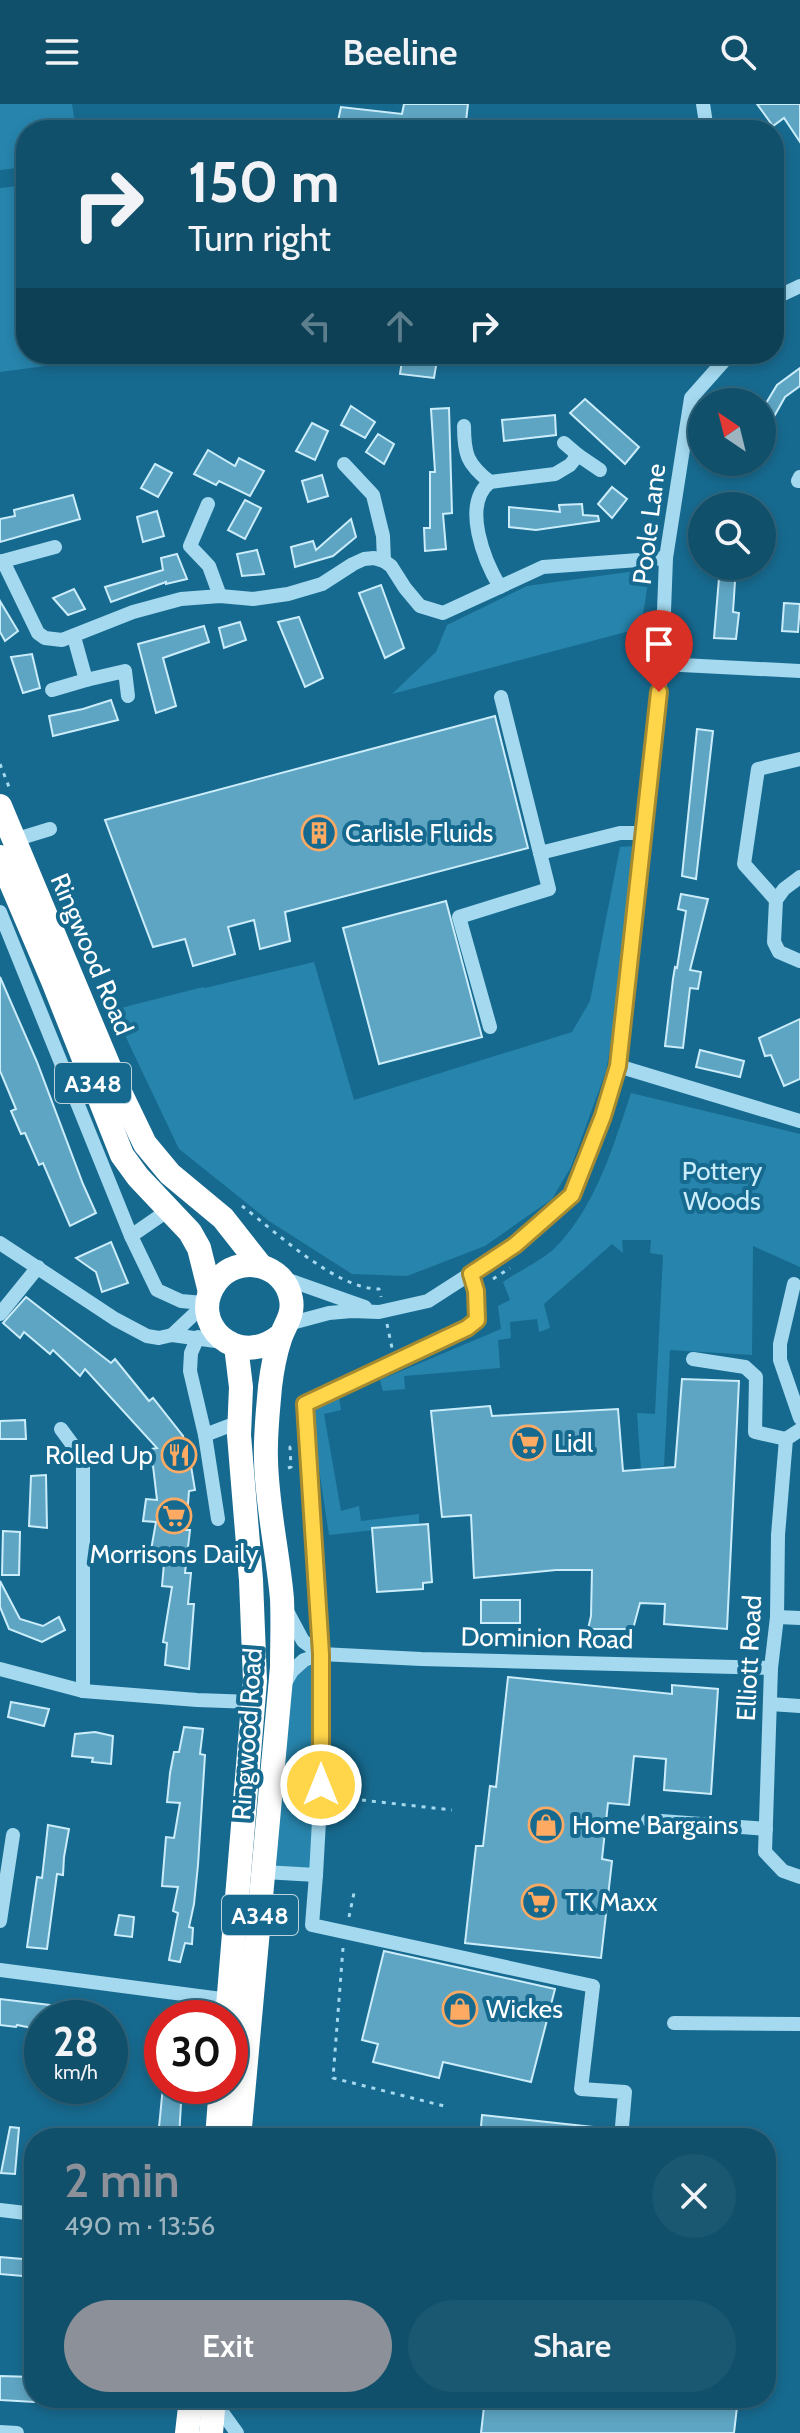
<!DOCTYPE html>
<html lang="en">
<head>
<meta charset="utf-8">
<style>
	body { margin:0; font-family:Cabin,sans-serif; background:#1a5771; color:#f1f3f6; height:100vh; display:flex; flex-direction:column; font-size:30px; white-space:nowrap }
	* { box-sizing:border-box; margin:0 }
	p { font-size:26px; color:#9cb5c1 }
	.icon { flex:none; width:44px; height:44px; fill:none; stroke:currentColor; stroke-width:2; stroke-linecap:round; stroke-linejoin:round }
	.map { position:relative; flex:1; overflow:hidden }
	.details { position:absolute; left:24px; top:2024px; width:752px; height:280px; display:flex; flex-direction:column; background:#11506b; border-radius:32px; box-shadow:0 4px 12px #0003,0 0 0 2px #30677e }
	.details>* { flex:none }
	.top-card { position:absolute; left:16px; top:16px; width:768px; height:244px; border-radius:32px; box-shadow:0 4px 12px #0003,0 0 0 2px #30677e; background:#11506b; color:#f1f3f6; overflow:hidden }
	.needle { width:52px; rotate:325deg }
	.controls { position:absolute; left:688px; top:284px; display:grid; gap:16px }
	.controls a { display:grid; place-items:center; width:88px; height:88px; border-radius:50%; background:#11506b; box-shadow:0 4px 12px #0003,0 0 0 2px #30677e; font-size:40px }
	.speed { position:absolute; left:24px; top:1896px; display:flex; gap:16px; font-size:40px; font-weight:700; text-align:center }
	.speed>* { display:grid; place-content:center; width:104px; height:104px; border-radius:50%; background:#11506b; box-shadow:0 4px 12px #0003,0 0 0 2px #30677e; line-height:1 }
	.speed small { font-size:20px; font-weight:400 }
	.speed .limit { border:12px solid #d22; background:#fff; color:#111 }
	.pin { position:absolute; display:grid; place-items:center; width:68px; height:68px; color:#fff; margin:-82px -34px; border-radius:50% 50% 50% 0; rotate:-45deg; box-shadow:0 0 8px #0007 }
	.pin .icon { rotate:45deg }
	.me { position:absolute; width:88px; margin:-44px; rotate:0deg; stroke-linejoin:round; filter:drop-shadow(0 0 6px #0008) }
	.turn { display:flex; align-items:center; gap:28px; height:168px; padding:0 40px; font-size:36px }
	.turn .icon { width:104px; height:104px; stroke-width:2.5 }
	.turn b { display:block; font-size:56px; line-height:68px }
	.lanes { display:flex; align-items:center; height:76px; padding:0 40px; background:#0003; justify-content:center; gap:40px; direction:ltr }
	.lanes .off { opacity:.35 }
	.round { display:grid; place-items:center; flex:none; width:84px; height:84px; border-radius:42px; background:#1a5771 }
	.overview { display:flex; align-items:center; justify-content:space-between; height:136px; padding:0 40px }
	h1 { font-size:48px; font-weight:600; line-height:60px; color:#8c9099 }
	.cta { display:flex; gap:16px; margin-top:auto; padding:16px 40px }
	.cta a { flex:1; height:92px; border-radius:48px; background:#8c9099; color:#fff; font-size:32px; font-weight:600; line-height:92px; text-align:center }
	.cta a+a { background:#1a5771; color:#f1f3f6 }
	header { display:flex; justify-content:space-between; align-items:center; height:104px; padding:0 40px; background:#11506b; font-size:36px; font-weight:600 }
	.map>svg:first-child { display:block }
	.green { fill:#2784ac }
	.building { fill:#5ea5c3; stroke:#cbedfb; stroke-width:2 }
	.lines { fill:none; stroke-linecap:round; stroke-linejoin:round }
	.path { stroke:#a4d9ef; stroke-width:3; stroke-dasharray:4 6; stroke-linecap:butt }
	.minor { stroke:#a4d9ef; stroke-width:14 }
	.highway { stroke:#fff; stroke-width:24 }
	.route-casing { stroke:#a68a30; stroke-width:20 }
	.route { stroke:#ffd54a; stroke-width:14 }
	.labels { text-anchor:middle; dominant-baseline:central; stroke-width:8; stroke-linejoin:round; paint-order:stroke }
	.shield { fill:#176a8f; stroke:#b9d2dd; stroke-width:2 }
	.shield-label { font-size:24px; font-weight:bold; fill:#fff }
	.street-label { font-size:26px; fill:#fff; stroke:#176a8f }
	.poi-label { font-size:26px; fill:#fff; stroke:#176a8f; text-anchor:start }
	.park-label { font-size:26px; fill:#cbedfb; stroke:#176a8f }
</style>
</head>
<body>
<header><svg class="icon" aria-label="menu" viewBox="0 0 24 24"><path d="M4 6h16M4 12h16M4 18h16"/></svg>Beeline<svg class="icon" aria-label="search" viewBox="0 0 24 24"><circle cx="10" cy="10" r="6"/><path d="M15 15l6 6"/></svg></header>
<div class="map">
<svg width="800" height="2329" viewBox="0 0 800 2329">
	<rect width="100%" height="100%" fill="#176a8f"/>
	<g class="green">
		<polygon points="0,0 72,0 76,26 26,26 26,63 0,66"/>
		<polygon points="26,81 26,250 105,250 105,254 0,268 0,84"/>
		<polygon points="650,465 641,524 392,590 436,548 447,521 527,482"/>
		<polygon points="635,742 614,922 606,967 571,1063 552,1095 485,1142 407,1172 352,1170 269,1117 179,1045 113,906 203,883 205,884 314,858 354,996 572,928 590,897 620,743"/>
		<path d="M631 989 800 1030V1163L753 1142 752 1251 670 1246 664 1362 641 1366 637 1309 655 1310 663 1151 650 1149 651 1136H622L623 1149 612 1140 544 1200 550 1224 539 1228 537 1215 510 1218 511 1234 498 1236 500 1264 404 1272 405 1285 383 1287 380 1276 501 1225 498 1202 510 1196 503 1178C519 1167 541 1157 555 1144 596 1102 613 1043 631 989Z"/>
		<polygon points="339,1293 341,1306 324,1310 341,1407 359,1402 361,1417 419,1410 419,1421 329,1431 311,1312 314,1304"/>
		<polygon points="321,1550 316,1771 264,1768 280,1588"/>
	</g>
	<g class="building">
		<polygon points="404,0 468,0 465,26 412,26 383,22 382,26 336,26 341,3 402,10"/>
		<polygon points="757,0 800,0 800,38 784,14 773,22"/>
		<polygon points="403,250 438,250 434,274 400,270"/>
		<polygon points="800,264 800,282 785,293 762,334 762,306 777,281"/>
		<polygon points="585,295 639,343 625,360 570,309"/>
		<polygon points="351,302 375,318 365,334 341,321"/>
		<polygon points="449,304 452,409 443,410 446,445 425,447 424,424 430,424 430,368 435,368 431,305"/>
		<polygon points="555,311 556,331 504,337 502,316"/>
		<polygon points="312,319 328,327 315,356 296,347"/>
		<polygon points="378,330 394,340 384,360 366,348"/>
		<polygon points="208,346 235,362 239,354 264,367 250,392 219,377 216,381 194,370"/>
		<polygon points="155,360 172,369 158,393 141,384"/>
		<polygon points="322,371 328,392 308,398 302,377"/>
		<polygon points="612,383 627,395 612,414 598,400"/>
		<polygon points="73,391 80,415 0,438 0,415 15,412 14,406"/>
		<polygon points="245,396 261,404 245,435 228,426"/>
		<polygon points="582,400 583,411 598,412 599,417 536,426 509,423 509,403 560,408 559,401"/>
		<polygon points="157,407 164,432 143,438 137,413"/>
		<polygon points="351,415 356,433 333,452 295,463 291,443 313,437 316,446"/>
		<polygon points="257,446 264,470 242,472 237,450"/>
		<polygon points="177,450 187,475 166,480 166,478 111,498 105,483 163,466 161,454"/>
		<polygon points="720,462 736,462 733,508 739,509 736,535 714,534"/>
		<polygon points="381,481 404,544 385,554 359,489"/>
		<polygon points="74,485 85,505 68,511 53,494"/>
		<polygon points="0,497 18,527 5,537 0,528"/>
		<polygon points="784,499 800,500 798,528 782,527"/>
		<polygon points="299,513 323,574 305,583 278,518"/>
		<polygon points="240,518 246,536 224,544 219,524"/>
		<polygon points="204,522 209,538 163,554 176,602 156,609 138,540"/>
		<polygon points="32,550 40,584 23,589 11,553"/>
		<polygon points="111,596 118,616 53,632 49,612 83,605"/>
		<polygon points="495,612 528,744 285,808 290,837 260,845 254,816 228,823 235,850 193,862 185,835 153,843 105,716"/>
		<polygon points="697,625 713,627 696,775 682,772"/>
		<polygon points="681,790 708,795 690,866 701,868 698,885 690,884 683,944 665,942 673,875 675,863 677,864 686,807 678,805"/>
		<polygon points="446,797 482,933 379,960 343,824"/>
		<polygon points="0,873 37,958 83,1080 96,1109 70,1122 43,1059 39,1061 25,1029 21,1030 11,1007 16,1005 0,967"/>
		<polygon points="800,915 800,975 784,982 771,951 765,952 759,934"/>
		<polygon points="700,946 744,957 740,973 696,963"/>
		<polygon points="111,1138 128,1179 102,1188 96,1168 76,1154"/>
		<polygon points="26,1193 111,1259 115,1255 149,1297 153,1294 183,1332 188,1363 191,1362 195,1386 189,1387 186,1426 190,1426 185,1469 191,1469 188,1500 194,1500 189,1565 165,1561 167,1539 163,1538 172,1483 162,1482 165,1448 151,1446 156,1418 143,1417 146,1395 157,1396 153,1362 148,1362 145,1346 157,1344 85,1265 80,1272 53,1246 50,1250 24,1228 20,1234 3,1219"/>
		<polygon points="682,1275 739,1277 727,1525 664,1520 665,1500 640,1499 633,1525 588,1525 591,1512 592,1466 556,1466 474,1474 471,1411 442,1413 431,1307 490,1302 492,1312 618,1305 623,1367 675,1363"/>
		<polygon points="25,1316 26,1335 0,1335 0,1317"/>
		<polygon points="46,1371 47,1424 29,1422 31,1372"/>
		<polygon points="428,1420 432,1478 423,1479 423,1485 377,1488 372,1424"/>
		<polygon points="3,1427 20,1428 19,1471 2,1471"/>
		<polygon points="0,1477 20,1515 43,1522 59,1513 65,1526 42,1538 9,1525 0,1503"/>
		<rect x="481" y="1496" width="39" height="23"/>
		<polygon points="508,1573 672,1590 672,1581 718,1585 711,1690 664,1686 666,1655 634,1652 629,1701 608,1699 602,1755 612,1757 601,1854 465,1839 476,1742 483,1742 490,1682 496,1683"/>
		<polygon points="11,1598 49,1605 44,1622 8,1613"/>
		<polygon points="184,1623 203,1625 200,1650 205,1651 198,1761 194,1800 189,1823 193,1824 192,1840 185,1839 180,1858 169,1856 178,1809 173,1807 178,1783 162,1782 166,1733 174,1734 180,1699 167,1698 170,1669 174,1648 179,1648"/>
		<polygon points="95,1628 113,1632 111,1660 92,1658 93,1654 72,1652 75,1630"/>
		<polygon points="48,1721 69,1725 64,1753 63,1771 57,1770 47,1845 27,1843 37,1773 42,1774"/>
		<polygon points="119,1811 134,1813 132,1833 115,1831"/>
		<polygon points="384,1847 555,1885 531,1978 443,1958 439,1974 373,1958 378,1940 362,1936"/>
		<polygon points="0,1895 83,1905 83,1914 42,1914 42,1926 17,1921 16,1923 0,1921"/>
		<polygon points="163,1982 182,1982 179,2034 158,2034"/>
		<polygon points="482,2011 611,2025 610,2034 480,2034"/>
		<polygon points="10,2023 19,2024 15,2070 1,2069"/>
		<polygon points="0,2153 34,2156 34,2173 0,2170"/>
		<polygon points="0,2272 34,2273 34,2298 0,2296"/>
		<polygon points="485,2294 738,2294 734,2329 481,2329"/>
	</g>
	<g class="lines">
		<g class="path">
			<polyline points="0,660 9,683"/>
			<path d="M242 1102C276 1128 336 1185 379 1185L381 1193"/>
			<polyline points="493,1175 510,1164"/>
			<polyline points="387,1220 392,1244"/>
			<polyline points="288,1364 291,1363 290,1343 292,1343"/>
			<polyline points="352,1695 452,1706"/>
			<polyline points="349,1813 354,1789"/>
			<polyline points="343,1844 333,1974 444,2002"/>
		</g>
		<g class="minor">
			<polyline points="703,0 707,26"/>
			<polyline points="774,200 781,191 800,182"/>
			<path d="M464 322C464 350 467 360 490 378"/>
			<polyline points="578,351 600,366"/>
			<polyline points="344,360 373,391 383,432 384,457"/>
			<polyline points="800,373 798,377 800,377"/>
			<polyline points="208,400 190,442 209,462 220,492"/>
			<polyline points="3,457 55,443"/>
			<polyline points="0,458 3,457 38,529 45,534 62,536 133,508 181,495 220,492 253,495 288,490 322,480 353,460 364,455 374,454 384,457 391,462 405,484 420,502 443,509 543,463 666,454"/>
			<path d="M500 483C485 458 461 401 490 378L555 370 570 361 578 351 564 339"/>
			<polyline points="662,560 800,567"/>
			<polyline points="86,576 125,567 128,592"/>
			<polyline points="52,586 86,576 74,533"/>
			<polyline points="14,736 50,725"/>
			<polyline points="540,749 620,729 644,729"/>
			<polyline points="800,773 784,785 776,796 774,838 779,848 800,857"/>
			<polyline points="776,796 744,760 758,665 800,655"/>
			<polyline points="0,808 131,1132 157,1186 181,1197 203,1199"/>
			<polyline points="490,923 459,813 549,785 501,593"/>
			<polyline points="618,962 800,1017"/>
			<polyline points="131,1132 170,1105"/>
			<polyline points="0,1139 115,1215 147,1232 159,1234 172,1231 223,1238"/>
			<polyline points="283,1174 365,1203"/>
			<polyline points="794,1180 780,1240 780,1256 800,1314"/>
			<polyline points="0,1210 38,1163"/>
			<polyline points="288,1220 329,1209 352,1207 379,1208 428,1197 515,1141 572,1091 591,1045 618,962 662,560 666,454 691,294 730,250"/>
			<polyline points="172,1231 208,1197"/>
			<polyline points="198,1233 191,1249 190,1267 205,1331 218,1415"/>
			<polyline points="693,1255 745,1263 756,1273 755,1328 786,1335"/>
			<polyline points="61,1325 83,1355 83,1587"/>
			<polyline points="800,1326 786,1335 778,1431 777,1513 771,1564 765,1748 783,1767 800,1773"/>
			<polyline points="205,1331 239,1318"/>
			<polyline points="287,1507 303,1537 321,1550"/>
			<polyline points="777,1513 800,1514"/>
			<polyline points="0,1565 83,1587 197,1596 253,1598"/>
			<polyline points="285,1579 292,1567 304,1556 321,1550 421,1555 771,1564"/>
			<polyline points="770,1600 800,1602"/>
			<polyline points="648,1716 766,1725"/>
			<polyline points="264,1768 316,1771 321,1681 321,1550 305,1300 467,1224 477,1216 476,1187 471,1170"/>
			<polyline points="316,1771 312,1821 593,1882 581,1985 625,1988 621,2034"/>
			<polyline points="0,1817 13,1731"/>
			<polyline points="0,1866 229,1896"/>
			<polyline points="674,1919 800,1920"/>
			<polyline points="0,2106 34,2110"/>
			<polyline points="214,2297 237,2329"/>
			<polyline points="0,2328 17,2329"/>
		</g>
		<g class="highway">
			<polyline points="0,702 118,984 145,1040 170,1070 223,1114 260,1161"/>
			<polyline points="0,753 53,877 122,1051 138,1073 190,1128 199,1144 210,1188"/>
			<polyline points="227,1914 255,1577 251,1476 239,1331 241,1283 236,1242"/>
			<polyline points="217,2034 221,1982"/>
			<path d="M239 2034 282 1563C282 1540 283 1518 282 1495 278 1449 267 1403 266 1356 265 1331 268 1307 270 1283 272 1266 275 1250 280 1235 285 1220 294 1211 291 1195 285 1159 237 1149 216 1178 186 1219 238 1267 281 1231"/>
			<polyline points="187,2329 191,2294"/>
			<polyline points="211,2329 214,2294"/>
		</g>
	</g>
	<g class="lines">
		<g class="route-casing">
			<polyline id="route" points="321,1681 321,1550 305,1300 467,1224 477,1216 476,1187 471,1170 515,1141 572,1091 603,1012 618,962 659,588"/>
		</g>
		<use href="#route" class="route"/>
	</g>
	<defs>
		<g id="building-ring" transform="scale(1.8)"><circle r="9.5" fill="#176a8f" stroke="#ffaa63" stroke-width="1.5"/><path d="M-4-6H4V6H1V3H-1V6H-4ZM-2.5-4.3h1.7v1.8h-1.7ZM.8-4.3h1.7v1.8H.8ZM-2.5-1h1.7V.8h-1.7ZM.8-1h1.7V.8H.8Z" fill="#ffaa63"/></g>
		<g id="supermarket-ring" transform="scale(1.8)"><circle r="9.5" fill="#176a8f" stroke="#ffaa63" stroke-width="1.5"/><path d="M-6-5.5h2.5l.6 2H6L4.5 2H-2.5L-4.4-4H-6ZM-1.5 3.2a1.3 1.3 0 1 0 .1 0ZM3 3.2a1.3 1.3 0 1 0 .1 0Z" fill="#ffaa63"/></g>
		<g id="restaurant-ring" transform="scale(1.8)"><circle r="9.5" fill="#176a8f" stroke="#ffaa63" stroke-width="1.5"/><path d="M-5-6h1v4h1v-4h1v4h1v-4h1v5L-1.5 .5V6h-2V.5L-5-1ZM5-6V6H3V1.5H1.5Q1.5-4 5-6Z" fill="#ffaa63"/></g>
		<g id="shop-ring" transform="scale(1.8)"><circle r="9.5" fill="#176a8f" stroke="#ffaa63" stroke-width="1.5"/><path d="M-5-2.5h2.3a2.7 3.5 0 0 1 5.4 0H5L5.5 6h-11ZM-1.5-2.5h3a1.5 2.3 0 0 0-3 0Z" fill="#ffaa63"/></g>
	</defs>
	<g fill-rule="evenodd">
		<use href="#building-ring" x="319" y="729"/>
		<use href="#supermarket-ring" x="528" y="1339"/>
		<use href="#restaurant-ring" x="179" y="1351"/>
		<use href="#supermarket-ring" x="174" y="1412"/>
		<use href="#shop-ring" x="546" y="1721"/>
		<use href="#supermarket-ring" x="539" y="1798"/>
		<use href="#shop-ring" x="460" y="1905"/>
	</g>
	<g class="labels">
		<g class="shield">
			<rect x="55" y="959" width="76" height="40" rx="6"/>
			<rect x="222" y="1791" width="76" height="40" rx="6"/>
		</g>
		<g class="shield-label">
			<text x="93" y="979">A348</text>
			<text x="260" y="1811">A348</text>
		</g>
		<g class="street-label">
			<text transform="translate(649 420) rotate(-83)">Poole Lane</text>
			<text transform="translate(92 850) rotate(67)">Ringwood Road</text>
			<text transform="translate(547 1534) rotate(1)">Dominion Road</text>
			<text transform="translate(749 1554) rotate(-87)">Elliott Road</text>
			<text transform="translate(247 1630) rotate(-86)">Ringwood Road</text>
		</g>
		<g class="poi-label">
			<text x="345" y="729">Carlisle Fluids</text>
			<text x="554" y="1339">Lidl</text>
			<text x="153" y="1351" text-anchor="end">Rolled Up</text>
			<text x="174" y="1450" text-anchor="middle">Morrisons Daily</text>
			<text x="572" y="1721">Home Bargains</text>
			<text x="565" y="1798">TK Maxx</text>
			<text x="486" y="1905">Wickes</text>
		</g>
		<g class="park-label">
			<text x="722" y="1067">Pottery<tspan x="722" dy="30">Woods</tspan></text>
		</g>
	</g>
</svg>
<div class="controls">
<a><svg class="needle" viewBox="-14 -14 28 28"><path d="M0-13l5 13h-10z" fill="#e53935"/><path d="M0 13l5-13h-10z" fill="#9cb5c1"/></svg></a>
<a><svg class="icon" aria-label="search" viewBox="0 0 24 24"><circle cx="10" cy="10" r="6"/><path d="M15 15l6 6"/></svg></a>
</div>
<div class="speed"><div>28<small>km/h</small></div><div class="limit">30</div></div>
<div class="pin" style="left:659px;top:588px;background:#d93025"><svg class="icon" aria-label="arrive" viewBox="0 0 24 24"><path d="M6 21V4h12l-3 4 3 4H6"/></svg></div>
<svg class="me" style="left:321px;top:1681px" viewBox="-20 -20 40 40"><circle r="17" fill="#ffd54a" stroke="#fff" stroke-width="3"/><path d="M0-11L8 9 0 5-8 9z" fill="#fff"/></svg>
<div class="top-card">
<div class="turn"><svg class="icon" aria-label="right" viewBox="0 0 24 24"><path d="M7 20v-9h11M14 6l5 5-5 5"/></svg><div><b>150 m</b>Turn right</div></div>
<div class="lanes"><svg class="icon off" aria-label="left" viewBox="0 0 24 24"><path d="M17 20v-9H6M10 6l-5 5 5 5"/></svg><svg class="icon off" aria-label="ahead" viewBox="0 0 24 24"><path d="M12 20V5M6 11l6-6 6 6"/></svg><svg class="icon" aria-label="right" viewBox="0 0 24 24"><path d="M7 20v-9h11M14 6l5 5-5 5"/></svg></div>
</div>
<section class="details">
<div class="overview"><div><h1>2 min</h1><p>490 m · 13:56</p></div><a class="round"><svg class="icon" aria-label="close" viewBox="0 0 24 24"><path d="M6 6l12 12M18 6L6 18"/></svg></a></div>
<div class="cta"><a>Exit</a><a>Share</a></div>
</section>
</div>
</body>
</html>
